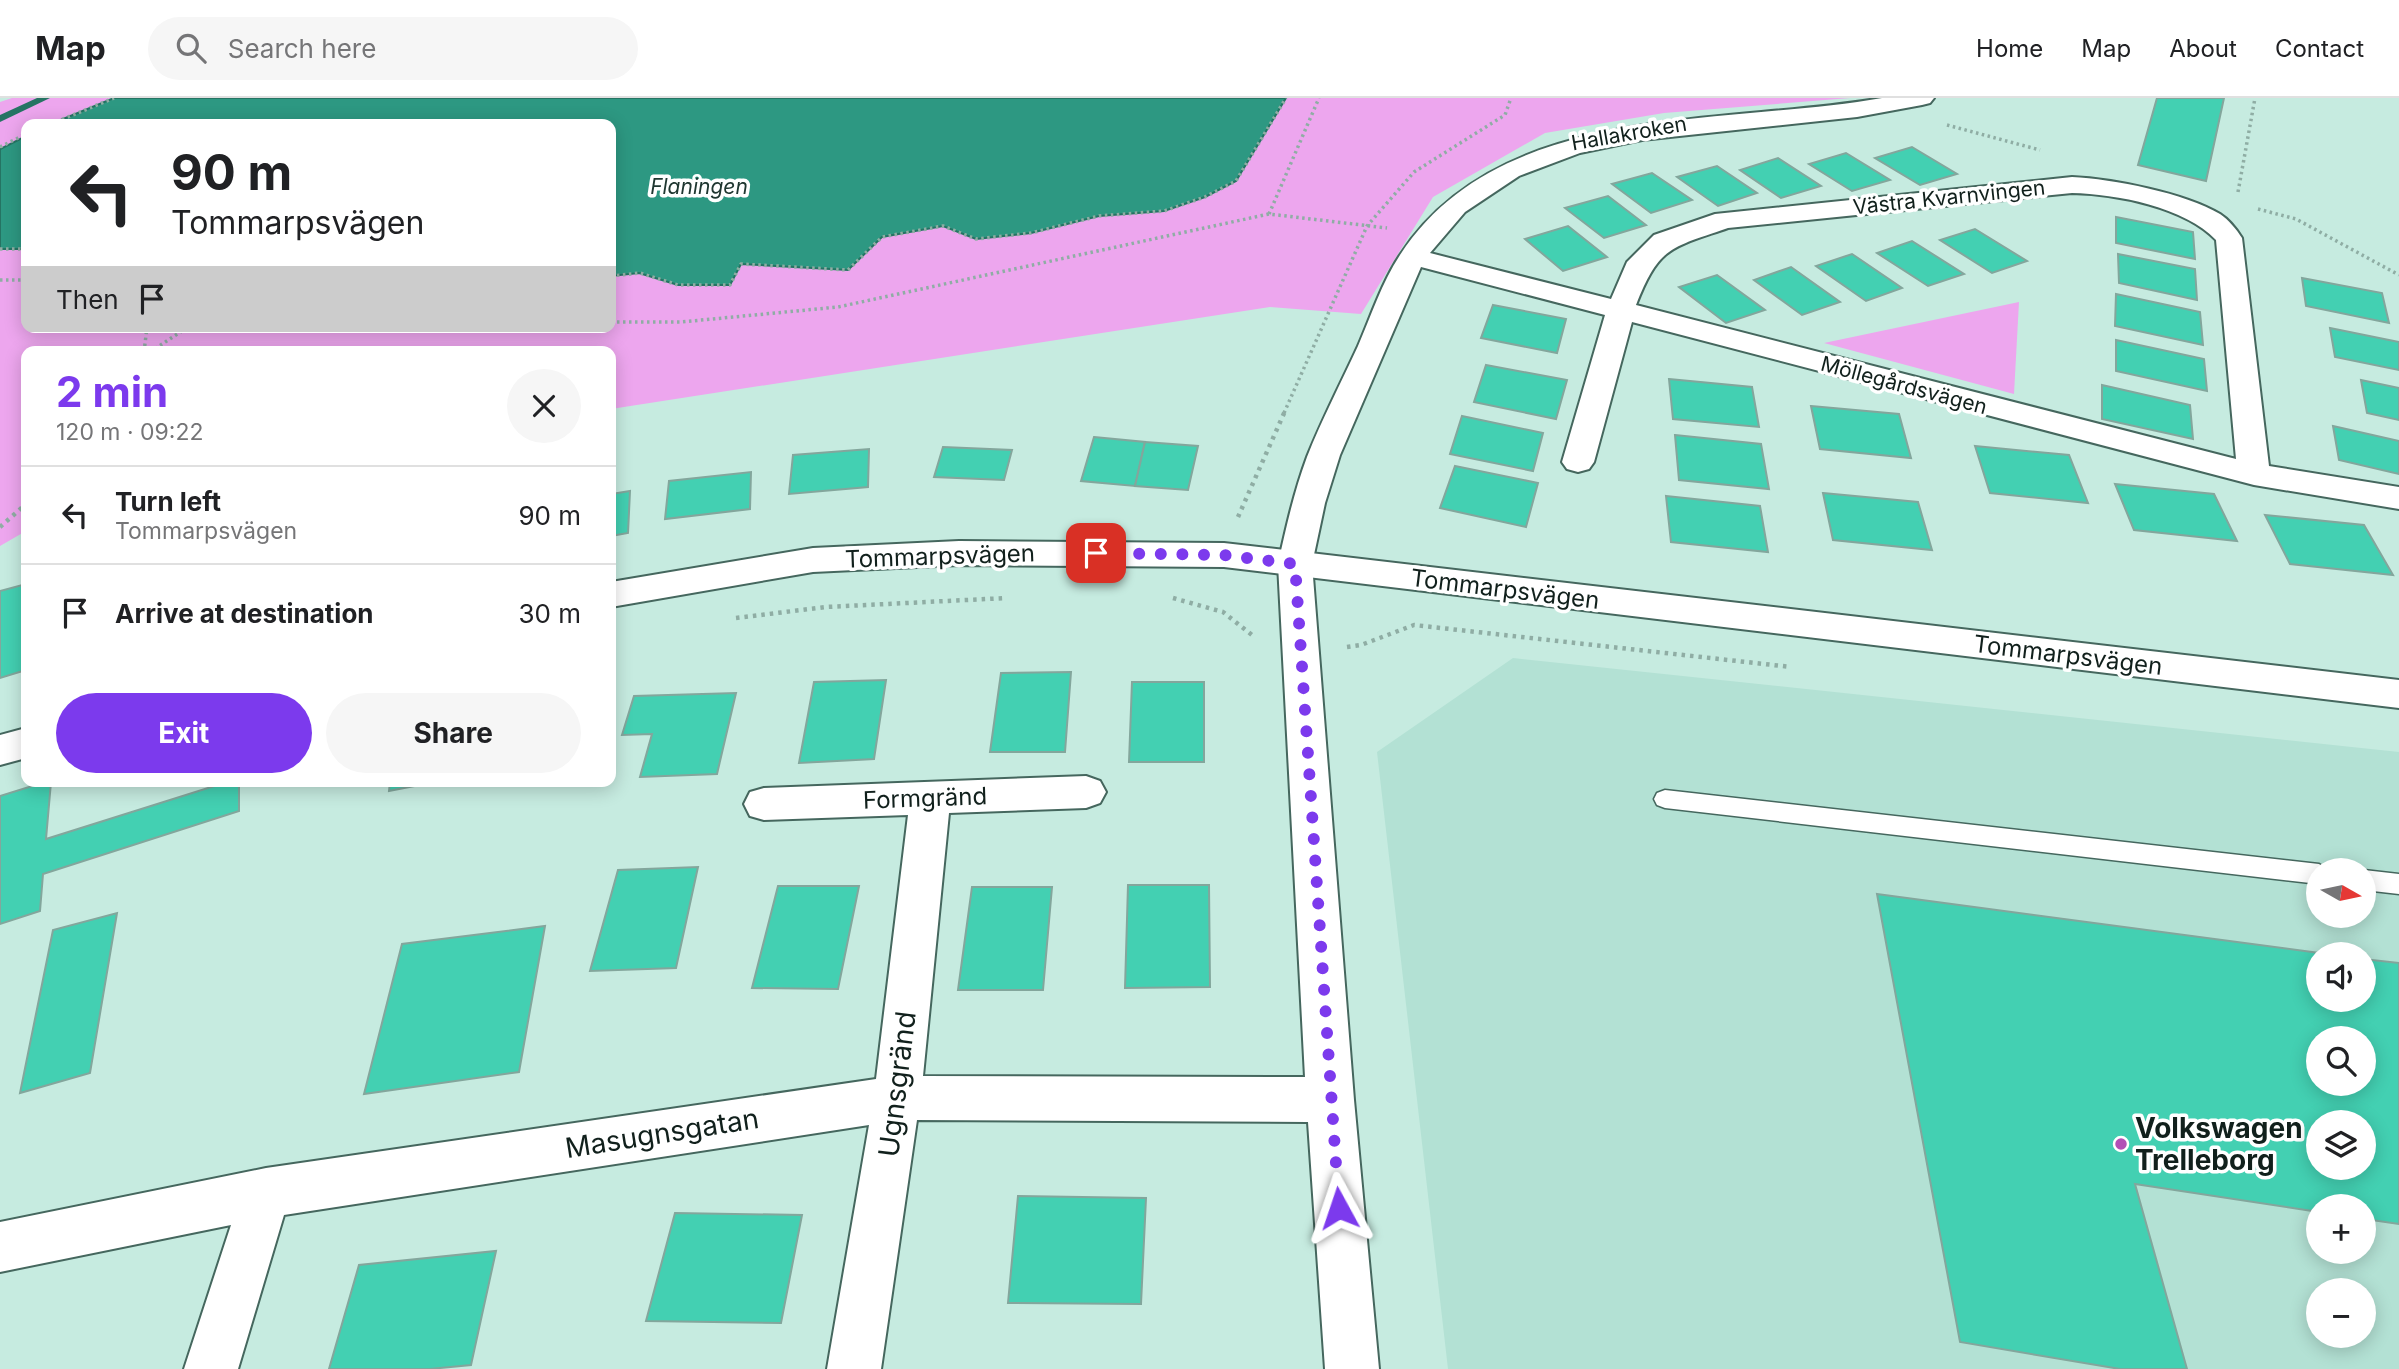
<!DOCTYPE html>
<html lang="en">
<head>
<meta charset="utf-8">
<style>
	body { margin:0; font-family:Inter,sans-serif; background:#f6f6f6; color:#202124; height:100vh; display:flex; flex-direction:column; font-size:26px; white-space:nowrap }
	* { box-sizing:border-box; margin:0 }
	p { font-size:23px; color:#757577 }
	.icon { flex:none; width:38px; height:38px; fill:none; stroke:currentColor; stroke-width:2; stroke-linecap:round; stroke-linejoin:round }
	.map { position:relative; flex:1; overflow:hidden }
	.details { position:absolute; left:21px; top:248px; width:595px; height:441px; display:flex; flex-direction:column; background:#fff; border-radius:14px; box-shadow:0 4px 18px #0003 }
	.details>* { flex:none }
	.banner { position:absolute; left:21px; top:21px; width:595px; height:214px; border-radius:14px; box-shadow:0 4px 18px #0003; background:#fff; color:#202124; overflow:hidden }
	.needle { width:46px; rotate:99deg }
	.tools { position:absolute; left:2306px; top:760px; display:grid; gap:14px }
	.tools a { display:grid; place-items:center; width:70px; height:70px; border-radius:50%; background:#fff; box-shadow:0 4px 18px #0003; font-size:35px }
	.pin { position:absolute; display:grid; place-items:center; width:60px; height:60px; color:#fff; margin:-30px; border-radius:14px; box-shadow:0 4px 10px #0006 }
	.me { position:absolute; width:77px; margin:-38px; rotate:355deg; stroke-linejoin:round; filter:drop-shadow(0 0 5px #0008) }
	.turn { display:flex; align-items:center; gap:24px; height:147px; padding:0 35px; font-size:32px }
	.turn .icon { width:91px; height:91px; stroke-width:2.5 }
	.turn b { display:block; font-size:49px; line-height:60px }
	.then { display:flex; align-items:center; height:66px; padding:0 35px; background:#0003; gap:14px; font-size:26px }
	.round { display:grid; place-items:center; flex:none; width:74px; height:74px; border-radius:37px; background:#f6f6f6 }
	.headline { display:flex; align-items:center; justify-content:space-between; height:119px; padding:0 35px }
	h1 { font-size:42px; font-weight:700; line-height:52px; color:#7c3aed }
	.primary-button { display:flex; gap:14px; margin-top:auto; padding:14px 35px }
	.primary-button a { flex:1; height:80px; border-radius:42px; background:#7c3aed; color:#fff; font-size:28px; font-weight:700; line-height:80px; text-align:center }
	.primary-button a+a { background:#f6f6f6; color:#202124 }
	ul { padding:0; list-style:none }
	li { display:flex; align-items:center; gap:21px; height:98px; padding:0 35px; border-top:2px solid #e0e0e0 }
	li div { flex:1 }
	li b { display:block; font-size:26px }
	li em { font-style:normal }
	header { display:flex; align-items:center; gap:42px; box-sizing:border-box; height:98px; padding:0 35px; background:#fff; border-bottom:2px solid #e0e0e0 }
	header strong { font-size:33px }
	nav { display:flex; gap:38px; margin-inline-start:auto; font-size:24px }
	.search { width:490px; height:63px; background:#f6f6f6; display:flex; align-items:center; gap:18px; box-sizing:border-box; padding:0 24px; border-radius:38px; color:#757577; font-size:26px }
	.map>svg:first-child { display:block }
	.built { fill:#b3e1d4; fill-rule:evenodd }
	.green { fill:#eda6ee; fill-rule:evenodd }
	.water { fill:#2d9882; stroke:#257463; stroke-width:2 }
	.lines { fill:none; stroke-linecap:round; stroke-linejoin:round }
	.stream { fill:#257463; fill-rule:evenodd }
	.building { fill:#43d0b2; stroke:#83a69c; stroke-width:2; fill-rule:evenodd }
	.lane-casing { stroke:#45675e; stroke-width:3 }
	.street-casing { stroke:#45675e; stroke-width:4 }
	.secondary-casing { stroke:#45675e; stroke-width:4 }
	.path-far1 { stroke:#8fada4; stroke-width:3.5; stroke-dasharray:2.5 3.5; stroke-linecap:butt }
	.path { stroke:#8fada4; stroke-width:4.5; stroke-dasharray:3.5 5; stroke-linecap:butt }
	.lane { fill:#fff; fill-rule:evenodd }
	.street { fill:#fff; fill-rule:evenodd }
	.secondary { fill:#fff; fill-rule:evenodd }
	.route { stroke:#7c3aed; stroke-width:12; stroke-dasharray:0 21.6 }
	.poi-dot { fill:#b24fb6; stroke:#fff; stroke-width:2.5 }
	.labels { text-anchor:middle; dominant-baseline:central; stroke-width:7; stroke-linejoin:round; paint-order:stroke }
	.far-street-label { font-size:21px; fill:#11201c; stroke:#fff }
	.far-water-label { font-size:21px; font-style:italic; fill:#203731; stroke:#fff }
	.street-label { font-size:24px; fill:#11201c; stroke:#fff }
	.near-street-label { font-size:28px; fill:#11201c; stroke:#fff }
	.near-poi-label { font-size:28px; font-weight:bold; fill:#11201c; stroke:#fff; text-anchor:start }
</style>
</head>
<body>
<header>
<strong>Map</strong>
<div class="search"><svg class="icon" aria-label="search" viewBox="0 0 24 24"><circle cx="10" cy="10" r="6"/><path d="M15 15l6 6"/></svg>Search here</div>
<nav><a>Home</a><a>Map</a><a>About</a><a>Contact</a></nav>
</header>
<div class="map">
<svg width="2399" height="1271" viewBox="0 0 2399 1271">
	<rect width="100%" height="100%" fill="#c6ebe0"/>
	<path class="built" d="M1513 560 2399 654V1271H1448L1377 654ZM2319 772H2364V817H2319ZM2319 856H2364V901H2319ZM2319 940H2364V985H2319ZM2319 1024H2364V1069H2319ZM2319 1108H2364V1153H2319ZM2319 1192H2364V1237H2319Z"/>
	<g class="green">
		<path d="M12 0H1850L1664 15 1545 35 1433 99 1361 216 1270 209 611 311V254H26V433L0 448V4ZM26 26H611V229H26Z"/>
		<polygon points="2019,204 2014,296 1824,245"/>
	</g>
	<g class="water">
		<polygon points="114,0 1286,0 1236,83 1205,99 1164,113 1099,118 1031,135 976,141 943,128 882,139 848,172 741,166 730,187 678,187 639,175 611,178 611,26 51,26"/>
		<polygon points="26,38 26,151 0,151 0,51"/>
	</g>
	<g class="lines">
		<polygon class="stream" points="37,0 50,0 0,24 0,17"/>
	</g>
	<g class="building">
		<polygon points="2157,0 2224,0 2206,83 2138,67"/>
		<polygon points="1912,49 1957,76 1920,87 1875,60"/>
		<polygon points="1846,55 1890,82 1852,93 1809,66"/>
		<polygon points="1778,60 1821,88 1781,100 1740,72"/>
		<polygon points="1717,68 1757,95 1718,108 1677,79"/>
		<polygon points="1652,75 1692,102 1651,115 1612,86"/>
		<polygon points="1608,98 1646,127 1604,140 1565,110"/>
		<polygon points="2116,119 2193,134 2195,161 2116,145"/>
		<polygon points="1568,128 1607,159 1563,173 1525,141"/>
		<polygon points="1975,131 2027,163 1992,175 1940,142"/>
		<polygon points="1912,143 1964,176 1928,188 1877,155"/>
		<polygon points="1852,156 1902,190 1866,203 1816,168"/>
		<polygon points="2118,156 2195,171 2197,202 2119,185"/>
		<polygon points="1791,169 1840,204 1802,217 1754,182"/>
		<polygon points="1717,177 1765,212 1726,225 1679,189"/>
		<polygon points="2302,180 2382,195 2389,225 2306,208"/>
		<polygon points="2116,196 2200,214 2203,247 2115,228"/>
		<polygon points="1493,207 1566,221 1557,255 1481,240"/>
		<polygon points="2330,230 2399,244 2399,272 2335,259"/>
		<polygon points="2116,242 2204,261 2207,293 2116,273"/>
		<polygon points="1486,267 1567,282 1556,321 1474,304"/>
		<polygon points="1669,281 1752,289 1759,329 1673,321"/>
		<polygon points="2361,282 2399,290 2399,322 2367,315"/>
		<polygon points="2102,287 2190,307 2193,341 2102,321"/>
		<polygon points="1811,308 1899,316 1911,360 1820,351"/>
		<polygon points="1462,318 1543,335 1533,373 1450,356"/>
		<polygon points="2333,328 2399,343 2399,376 2339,362"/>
		<polygon points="1675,337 1761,346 1769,391 1679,382"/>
		<polygon points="1094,339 1145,344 1135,388 1081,383"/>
		<polygon points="1145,344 1198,348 1188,392 1135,388"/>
		<polygon points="1975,348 2069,357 2088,405 1990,395"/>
		<polygon points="943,349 1012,352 1004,382 934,379"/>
		<polygon points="869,351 868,389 789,396 793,357"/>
		<polygon points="1455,368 1538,385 1526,429 1440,410"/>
		<polygon points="751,374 750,411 665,421 669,383"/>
		<polygon points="2115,386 2214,396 2237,443 2134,432"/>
		<polygon points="630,393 628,435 611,438 611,396"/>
		<polygon points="1823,395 1918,404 1932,452 1833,442"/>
		<polygon points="1666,398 1760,408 1768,454 1671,444"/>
		<polygon points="2265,417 2364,427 2393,477 2290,466"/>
		<polygon points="26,486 26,572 0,580 0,493"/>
		<polygon points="1071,574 1065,654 990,654 1001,575"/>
		<polygon points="886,582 874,661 799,665 814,584"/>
		<polygon points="1132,584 1204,584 1204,664 1129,664"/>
		<polygon points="736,595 717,676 640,679 652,636 622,637 634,598"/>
		<polygon points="45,684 51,684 46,741 227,684 239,684 239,713 43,776 40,813 0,826 0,698"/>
		<polygon points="390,684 435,684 389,693"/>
		<polygon points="698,769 676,870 590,873 618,772"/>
		<polygon points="1128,787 1209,787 1210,889 1125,890"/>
		<polygon points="778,788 859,788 838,891 752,890"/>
		<polygon points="972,789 1052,789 1043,892 958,892"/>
		<path d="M1877 796 2327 856H2319V901H2364V861L2399 865V1126L2364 1121V1108H2319V1114L2135 1086 2187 1271H2120L1960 1244ZM2319 940H2364V985H2319ZM2319 1024H2364V1069H2319Z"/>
		<polygon points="117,815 90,975 20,995 53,832"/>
		<polygon points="545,828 519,974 364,996 402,846"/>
		<polygon points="1018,1098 1146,1100 1141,1206 1008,1205"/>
		<polygon points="675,1115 802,1117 781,1225 646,1223"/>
		<polygon points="496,1153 471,1267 430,1271 329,1271 359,1167"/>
	</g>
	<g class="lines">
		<g class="lane-casing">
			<g id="lane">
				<polygon points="1665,692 2319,766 2328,772 2319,772 2319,786 1665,710 1657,707 1654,701 1657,695"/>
				<polygon points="2364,772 2399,776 2399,796 2364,792"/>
			</g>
		</g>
		<g class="street-casing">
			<path id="street" d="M1882 0H1934L1930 5 1922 7 1857 19 1642 42 1580 55 1519 78 1465 114 1430 155 1611 201 1627 164 1654 137 1715 116 2072 79C2113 81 2185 95 2220 116 2228 121 2237 132 2242 140L2269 368 2399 389V411L2254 387 1632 224 1594 364 1589 371 1578 374 1567 371 1562 364 1605 217 1421 169 1340 357 1325 405 1312 466 1354 1002 1379 1271H1325L1308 1024 917 1022 881 1271H827L869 1027 284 1117 238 1271H184L231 1127 0 1174V1124L266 1070 876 981 908 717 764 722 750 718 744 706 750 694 764 690 1086 678 1100 683 1106 694 1100 705 1086 710 949 715 923 978 1305 979 1278 466C1286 430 1294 394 1307 359 1322 321 1341 285 1358 248 1371 218 1382 184 1400 157 1500 3 1724 28 1882 0ZM2072 95C2116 96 2185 109 2216 142L2236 361 1636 207C1659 148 1671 150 1728 130Z"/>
		</g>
		<g class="secondary-casing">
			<g id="secondary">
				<polygon points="959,443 1224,445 2399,582 2399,610 1224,469 959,467 813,474 611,509 611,484 813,450"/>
				<polygon points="26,630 26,660 0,667 0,637"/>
			</g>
		</g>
		<g class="path-far1">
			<polyline points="51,26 114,0"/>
			<polyline points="1947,27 2040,52"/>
			<polyline points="0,49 26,36"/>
			<polyline points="2238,94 2255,0"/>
			<polyline points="2258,111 2296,121 2399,177"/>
			<polyline points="1269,116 1319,0"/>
			<polyline points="0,151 26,151"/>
			<polyline points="611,178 640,175 678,187 730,187 741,166 848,172 882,139 943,128 976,141 1031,135 1099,118 1164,113 1205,99 1236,83 1286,0"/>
			<polyline points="0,182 26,182"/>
			<polyline points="611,224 681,224 838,209 1269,116 1387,130"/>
			<polyline points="144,254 147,229"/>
			<polyline points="150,254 188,229"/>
			<polyline points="1284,315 1367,128 1414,74 1505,17 1511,0"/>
		</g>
		<g class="path">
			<polyline points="1238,419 1285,313"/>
			<polyline points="0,429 26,406"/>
			<polyline points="1173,500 1223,514 1252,537"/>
			<polyline points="736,520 826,509 1007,500"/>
			<polyline points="1347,549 1361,547 1414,527 1791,569"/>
		</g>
		<use href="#lane" class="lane"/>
		<use href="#street" class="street"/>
		<use href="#secondary" class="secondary"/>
	</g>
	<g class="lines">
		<polyline class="route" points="1096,455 1224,457 1295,466 1339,1110"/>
	</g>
	<circle class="poi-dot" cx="2121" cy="1046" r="7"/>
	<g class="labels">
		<g class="far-street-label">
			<text transform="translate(1629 35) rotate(-10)">Hallakroken</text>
			<text transform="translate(1949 99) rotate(-6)">Västra Kvarnvingen</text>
			<text transform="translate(1904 287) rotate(15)">Möllegårdsvägen</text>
		</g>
		<g class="far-water-label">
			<text x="699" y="88">Flaningen</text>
		</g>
		<g class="street-label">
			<text transform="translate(940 458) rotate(-2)">Tommarpsvägen</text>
			<text transform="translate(1505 491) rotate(7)">Tommarpsvägen</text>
			<text transform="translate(2068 557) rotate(7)">Tommarpsvägen</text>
			<text transform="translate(925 700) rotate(-2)">Formgränd</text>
		</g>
		<g class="near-street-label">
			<text transform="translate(897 986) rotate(-83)">Ugnsgränd</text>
			<text transform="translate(662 1035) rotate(-9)">Masugnsgatan</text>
		</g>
		<g class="near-poi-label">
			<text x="2135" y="1030">Volkswagen<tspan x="2135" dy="32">Trelleborg</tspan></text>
		</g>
	</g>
</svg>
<div class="tools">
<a><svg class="needle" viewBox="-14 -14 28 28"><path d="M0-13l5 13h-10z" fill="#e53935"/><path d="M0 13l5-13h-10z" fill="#757577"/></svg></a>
<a><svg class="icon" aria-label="sound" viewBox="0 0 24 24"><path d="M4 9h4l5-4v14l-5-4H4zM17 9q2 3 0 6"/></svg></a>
<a><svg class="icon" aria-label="search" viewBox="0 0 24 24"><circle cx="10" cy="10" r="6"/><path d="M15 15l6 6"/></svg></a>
<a><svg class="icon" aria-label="layers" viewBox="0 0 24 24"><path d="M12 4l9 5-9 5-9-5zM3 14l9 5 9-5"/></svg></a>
<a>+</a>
<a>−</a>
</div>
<div class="pin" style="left:1096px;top:455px;background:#d93025"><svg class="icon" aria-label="arrive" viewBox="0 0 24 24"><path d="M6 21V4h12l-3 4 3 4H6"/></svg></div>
<svg class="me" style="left:1339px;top:1110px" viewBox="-20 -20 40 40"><path d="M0-17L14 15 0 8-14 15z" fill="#7c3aed" stroke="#fff" stroke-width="4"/></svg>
<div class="banner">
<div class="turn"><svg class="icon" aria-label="left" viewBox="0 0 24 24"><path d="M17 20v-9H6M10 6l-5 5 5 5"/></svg><div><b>90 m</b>Tommarpsvägen</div></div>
<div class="then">Then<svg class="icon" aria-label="arrive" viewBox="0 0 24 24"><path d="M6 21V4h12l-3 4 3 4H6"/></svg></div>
</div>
<section class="details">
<div class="headline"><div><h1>2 min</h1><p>120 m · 09:22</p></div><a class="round"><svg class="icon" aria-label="close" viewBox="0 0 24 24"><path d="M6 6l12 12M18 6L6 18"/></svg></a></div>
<ul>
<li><svg class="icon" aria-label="left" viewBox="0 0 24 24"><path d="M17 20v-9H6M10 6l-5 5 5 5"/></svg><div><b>Turn left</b><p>Tommarpsvägen</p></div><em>90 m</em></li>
<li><svg class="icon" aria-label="arrive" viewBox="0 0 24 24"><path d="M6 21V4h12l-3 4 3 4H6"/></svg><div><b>Arrive at destination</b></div><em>30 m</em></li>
</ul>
<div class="primary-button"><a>Exit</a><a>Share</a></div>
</section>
</div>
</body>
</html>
